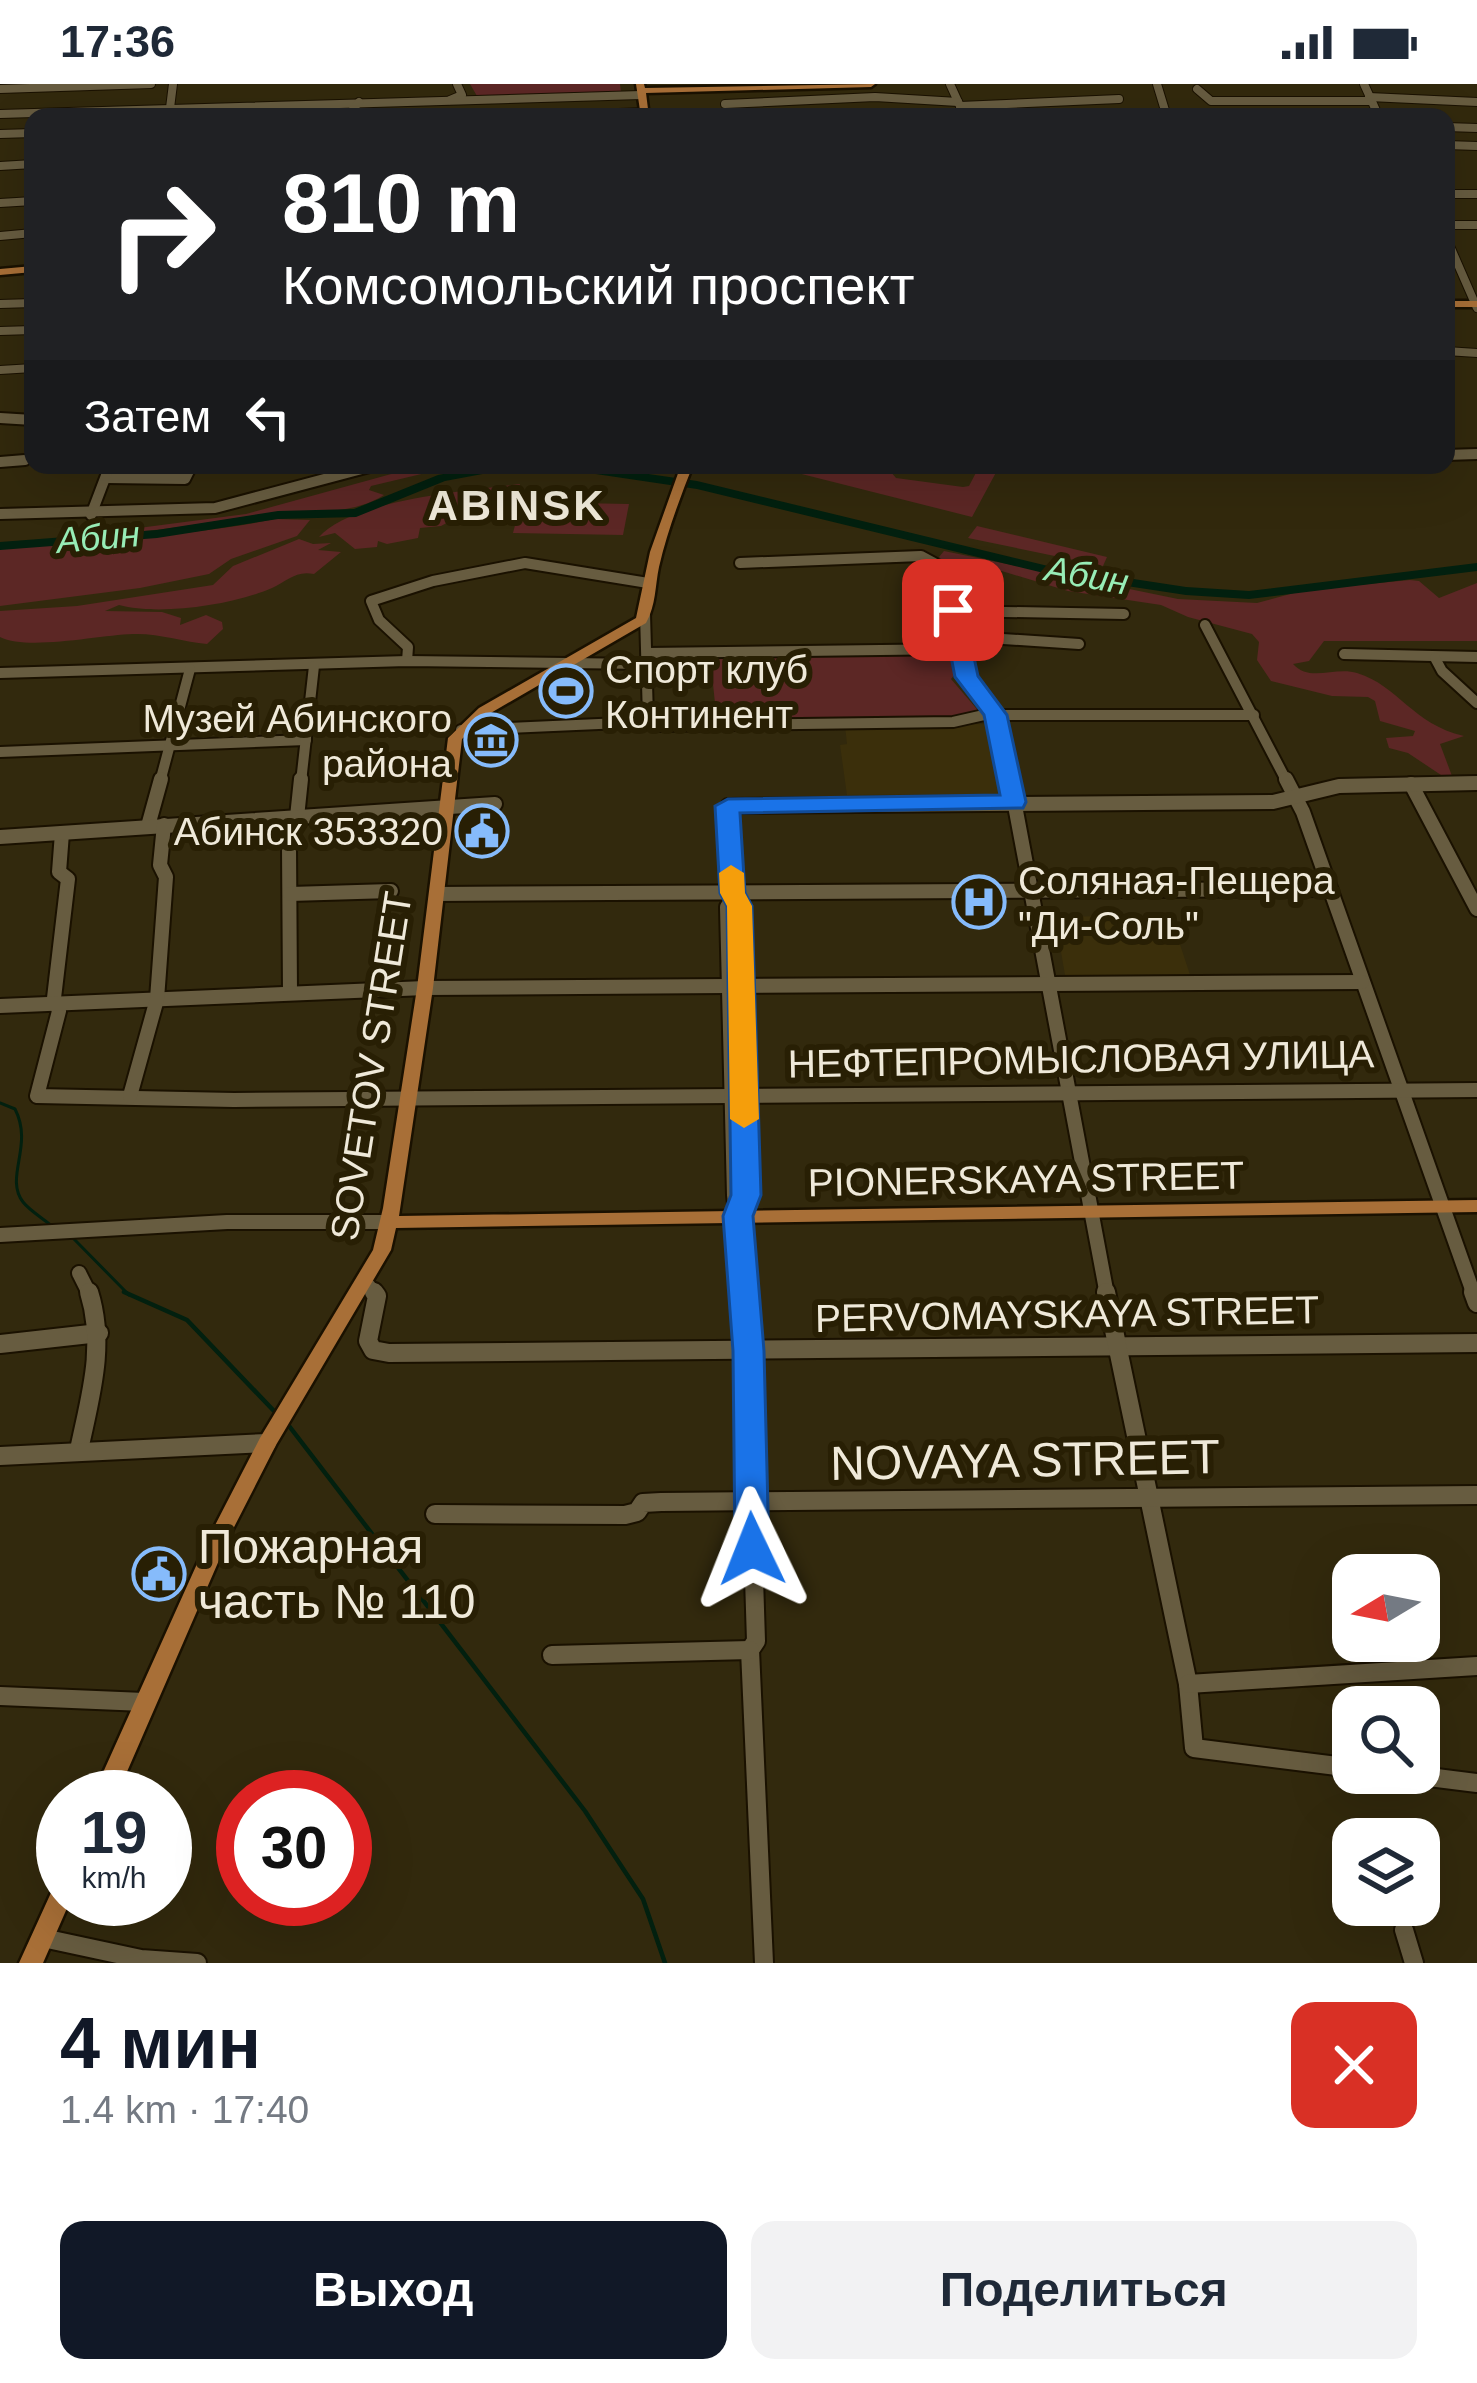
<!DOCTYPE html>
<html lang="ru">
<head>
<meta charset="utf-8">
<style>
	body { margin:0; font-family:Arial,sans-serif; background:#f2f2f3; color:#1f2937; height:100vh; display:flex; flex-direction:column; font-size:45px; white-space:nowrap }
	* { box-sizing:border-box; margin:0 }
	p { font-size:39px; color:#747a83 }
	.icon { flex:none; width:66px; height:66px; fill:none; stroke:currentColor; stroke-width:2; stroke-linecap:round; stroke-linejoin:round }
	.map { position:relative; height:1879px; overflow:hidden }
	.side { display:flex; flex-direction:column; background:#fff; flex:1 }
	.side>* { flex:none }
	.banner { position:absolute; left:24px; top:24px; width:1431px; height:366px; border-radius:24px; box-shadow:0 12px 48px #0002; background:#202124; color:#fff; overflow:hidden }
	.needle { width:78px; rotate:260deg }
	.tools { position:absolute; left:1332px; top:1470px; display:grid; gap:24px }
	.tools a { display:grid; place-items:center; width:108px; height:108px; border-radius:24px; background:#fff; box-shadow:0 12px 48px #0002; font-size:60px }
	.speed { position:absolute; left:36px; top:1686px; display:flex; gap:24px; font-size:60px; font-weight:700; text-align:center }
	.speed>* { display:grid; place-content:center; width:156px; height:156px; border-radius:50%; background:#fff; box-shadow:0 12px 48px #0002; line-height:1 }
	.speed small { font-size:30px; font-weight:400 }
	.speed .limit { border:18px solid #d22; background:#fff; color:#111 }
	.pin { position:absolute; display:grid; place-items:center; width:102px; height:102px; color:#fff; margin:-51px; border-radius:24px; box-shadow:0 6px 18px #0006 }
	.me { position:absolute; width:132px; margin:-66px; rotate:358deg; stroke-linejoin:round; filter:drop-shadow(0 0 9px #0008) }
	.turn { display:flex; align-items:center; gap:42px; height:252px; padding:0 60px; font-size:54px }
	.turn .icon { width:156px; height:156px; stroke-width:2.5 }
	.turn b { display:block; font-size:84px; line-height:102px }
	.then { display:flex; align-items:center; height:114px; padding:0 60px; background:#0003; gap:24px; font-size:45px }
	.round { display:grid; place-items:center; flex:none; width:126px; height:126px; border-radius:24px; background:#f2f2f3 }
	.summary { display:flex; align-items:center; justify-content:space-between; height:204px; padding:0 60px }
	h1 { font-size:72px; font-weight:800; line-height:90px; color:#111827 }
	.button { display:flex; gap:24px; margin-top:auto; padding:24px 60px }
	.button a { flex:1; height:138px; border-radius:24px; background:#111827; color:#fff; font-size:48px; font-weight:800; line-height:138px; text-align:center }
	.button a+a { background:#f2f2f3; color:#1f2937 }
	.status { display:flex; justify-content:space-between; align-items:center; height:84px; padding:0 60px; background:#fff; direction:ltr }
	.status svg { height:33px; fill:currentColor }
	.map>svg:first-child { display:block }
	.built { fill:#3b2f0b }
	.green { fill:#5c2725 }
	.lines { fill:none; stroke-linecap:round; stroke-linejoin:round }
	.stream-far1 { stroke:#02200f; stroke-width:3 }
	.stream { stroke:#02200f; stroke-width:4.5 }
	.river { fill:#02200f; fill-rule:evenodd }
	.minor-far3-casing { stroke:#1a1100; stroke-width:10 }
	.minor-far2-casing { stroke:#1a1100; stroke-width:14 }
	.minor-far1-casing { stroke:#1a1100; stroke-width:18 }
	.minor-casing { stroke:#1a1100; stroke-width:22 }
	.major-casing { stroke:#1a1100; stroke-width:5 }
	.minor-far3 { stroke:#675c40; stroke-width:8 }
	.minor-far2 { stroke:#675c40; stroke-width:10 }
	.minor-far1 { stroke:#675c40; stroke-width:14 }
	.minor { stroke:#675c40; stroke-width:18 }
	.major { fill:#a86f37; fill-rule:evenodd }
	.route { fill:#1a73e8; stroke:#114b97; stroke-width:3 }
	.slow { fill:#f59e0b }
	.labels { text-anchor:middle; dominant-baseline:central; stroke-width:12; stroke-linejoin:round; paint-order:stroke }
	.far-water-label { font-size:36px; font-style:italic; fill:#97edb6; stroke:#281f04 }
	.poi-label { font-size:39px; fill:#efe9d9; stroke:#281f04; text-anchor:start }
	.street-label { font-size:39px; fill:#efe9d9; stroke:#281f04 }
	.far-district-label { font-size:42px; font-weight:bold; letter-spacing:3px; fill:#efe9d9; stroke:#281f04 }
	.near-street-label { font-size:48px; fill:#efe9d9; stroke:#281f04 }
	.near-poi-label { font-size:48px; fill:#efe9d9; stroke:#281f04; text-anchor:start }
</style>
</head>
<body>
<div class="status"><b>17:36</b><svg viewBox="0 0 49 12"><path d="M0 12V9h3v3zM5 12V6h3v6zM10 12V3h3v9zM15 12V0h3v12zM26 1h20v11H26zM47 4h2v5h-2z"/></svg></div>
<div class="map">
<svg width="1477" height="1879" viewBox="0 0 1477 1879">
	<rect width="100%" height="100%" fill="#32290d"/>
	<g class="built">
		<polygon points="986,640 999,710 847,711 840,661 847,660 845,642"/>
		<polygon points="1107,832 1174,842 1190,891 1065,891 1055,833"/>
	</g>
	<g class="green">
		<polygon points="470,0 620,0 621,8 477,12"/>
		<path d="M424 381 434 387 371 402 369 406 384 411C346 435 300 424 257 431 206 438 159 449 108 448L246 430Z"/>
		<polygon points="766,381 894,381 890,387 896,394 963,403 969,402 980,381 1000,381 972,433"/>
		<path d="M520 400 514 417 475 424 441 442 420 444 418 454 387 460 378 457 377 463 355 465 335 449 319 453C352 415 470 407 520 400Z"/>
		<polygon points="521,418 629,420 623,451 513,449"/>
		<path d="M275 435 310 436 297 452 231 475 209 490 140 504 0 522V465C92 454 184 454 275 435Z"/>
		<polygon points="977,442 1107,473 1103,482 968,454"/>
		<path d="M299 455 313 460 331 459 318 466 341 468 314 490C296 486 287 497 272 504 233 521 159 532 119 521L105 527 162 528 181 534 180 541 206 531 222 538 223 545 207 560C184 558 158 549 133 550 99 551 28 567 0 553V527L77 522 213 501 233 482Z"/>
		<path d="M944 467 1178 515 1257 519 1305 506 1410 496 1419 497 1439 514 1477 499V557H1324L1309 577 1293 580C1310 599 1335 582 1357 589 1399 602 1412 640 1464 652L1440 660 1452 692 1441 691 1408 669 1389 664 1386 654 1413 652 1415 647 1380 637 1375 617 1368 613 1332 612 1271 597 1257 576 1259 558 1252 550 1188 533 1161 521 1068 507 982 481 951 484 939 473Z"/>
		<polygon points="949,570 957,572 959,585 951,595 981,630 951,636 717,639 712,590 718,573"/>
	</g>
	<g class="lines">
		<g class="stream-far1">
			<path d="M0 1019 15 1025C34 1062 4 1093 23 1118 30 1127 44 1135 53 1143"/>
			<polyline points="72,1153 129,1211"/>
		</g>
		<g class="stream">
			<polyline points="124,1208 187,1236 274,1327"/>
			<polyline points="286,1338 585,1727 643,1815 665,1879"/>
		</g>
		<g class="river">
			<polygon points="491,381 554,381 548,385 504,386 445,397 356,433 278,435 157,454 0,466 0,458 157,446 278,427 354,425 438,391"/>
			<polygon points="556,381 586,381 697,397 1048,482 1186,503 1249,507 1477,479 1477,487 1249,515 1186,511 1048,490 697,405 562,385"/>
		</g>
		<g class="minor-far3-casing">
			<g id="minor-far3">
				<polyline points="950,0 965,33"/>
				<polyline points="1157,0 1167,33"/>
				<polyline points="1364,0 1379,33"/>
				<polyline points="0,5 151,0"/>
				<polyline points="1197,5 1211,17 1371,17"/>
				<polyline points="1369,13 1477,18"/>
				<polyline points="450,16 462,11 457,0"/>
				<polyline points="725,20 875,13 958,18"/>
				<polyline points="960,22 1119,15"/>
				<polyline points="170,24 173,0"/>
				<polyline points="0,30 641,11"/>
				<polyline points="569,31 644,28"/>
				<polyline points="299,33 349,30 359,18"/>
				<polyline points="1446,43 1477,44"/>
				<polyline points="0,50 33,49"/>
				<polyline points="1446,61 1477,62"/>
				<polyline points="0,82 33,80"/>
				<polyline points="1446,110 1477,110"/>
				<polyline points="0,119 33,117"/>
				<polyline points="1446,141 1477,141"/>
				<polyline points="0,152 33,149"/>
				<polyline points="1446,153 1477,224"/>
				<polyline points="0,220 33,219"/>
				<polyline points="0,247 33,246"/>
				<polyline points="1446,267 1477,269"/>
				<polyline points="0,286 33,284"/>
			</g>
		</g>
		<g class="minor-far2-casing">
			<g id="minor-far2">
				<polyline points="0,334 33,336"/>
				<polyline points="1446,371 1477,370"/>
				<polyline points="0,378 25,376"/>
				<polyline points="106,394 185,395 192,381"/>
				<polyline points="0,430 215,424 377,381"/>
				<polyline points="91,431 110,381"/>
				<polyline points="740,479 921,472 934,479 951,507 966,592 998,641 1010,698"/>
				<polyline points="953,527 1124,530"/>
				<polyline points="1205,541 1287,698"/>
				<polyline points="958,552 1079,560"/>
				<polyline points="647,569 960,565"/>
				<polyline points="1344,570 1477,573"/>
				<polyline points="1435,574 1442,587 1477,619"/>
				<polyline points="407,577 408,563 379,536 371,517 433,497 525,479 648,499"/>
				<polyline points="0,589 407,577 646,580"/>
				<polyline points="644,638 648,634 645,530"/>
				<polyline points="461,646 644,638 661,642 953,638 984,631 1254,631"/>
				<polyline points="0,668 306,656"/>
				<polyline points="160,698 190,585"/>
				<polyline points="301,698 314,582"/>
			</g>
		</g>
		<g class="minor-far1-casing">
			<g id="minor-far1">
				<polyline points="1010,695 1107,1211"/>
				<polyline points="1286,695 1303,728 1474,1211"/>
				<polyline points="1411,700 1477,825"/>
				<polyline points="297,733 301,695"/>
				<polyline points="148,742 161,695"/>
				<polyline points="62,749 59,788 68,795 54,914 59,927 37,1012 234,1016 1477,1006"/>
				<polyline points="0,753 495,720"/>
				<polyline points="289,763 290,908"/>
				<polyline points="290,810 391,807"/>
				<polyline points="436,810 1329,805"/>
				<polyline points="734,813 727,823 734,1111 745,1211"/>
				<polyline points="0,922 425,904 1362,898"/>
				<polyline points="130,1012 157,915 166,793 160,781 164,741"/>
				<polyline points="738,1132 746,1111 739,822 732,809 728,722 1273,718 1339,702 1477,699"/>
				<polyline points="0,1151 227,1138 390,1138"/>
				<polyline points="79,1189 90,1211"/>
				<polyline points="366,1199 376,1211"/>
			</g>
		</g>
		<g class="minor-casing">
			<g id="minor">
				<polyline points="374,1208 377,1212 368,1257 373,1266 389,1269 1477,1259"/>
				<polyline points="745,1208 756,1557 750,1566 764,1879"/>
				<polyline points="1106,1208 1188,1600 1194,1664 1353,1684"/>
				<polyline points="1473,1208 1477,1219"/>
				<polyline points="0,1260 99,1249"/>
				<path d="M79 1366C90 1313 106 1262 89 1208"/>
				<polyline points="0,1372 267,1359"/>
				<polyline points="435,1430 625,1431 637,1428 643,1419 661,1418 1477,1411"/>
				<polyline points="552,1571 750,1566"/>
				<polyline points="1188,1600 1477,1582"/>
				<polyline points="0,1612 144,1618"/>
				<polyline points="1397,1689 1477,1699"/>
				<polyline points="1404,1846 1414,1879"/>
				<polyline points="43,1854 141,1875 197,1879"/>
			</g>
		</g>
		<g class="major-casing">
			<g id="major">
				<polygon points="636,0 644,0 645,4 875,0 871,3 646,9 649,33 641,33"/>
				<polygon points="33,182 33,188 0,191 0,185"/>
				<rect x="1446" y="217" width="31" height="6"/>
				<path d="M681 381H693C680 414 667 448 659 483 655 502 656 521 646 539L489 630 462 655 433 904 399 1132 1477 1116V1128L396 1144 391 1166 276 1361 230 1451 116 1713H92L210 1451 260 1354 373 1166 383 1124 417 904 448 654 479 624 636 534 650 468Z"/>
				<polygon points="63,1797 63,1815 71,1815 43,1879 19,1879 55,1800"/>
			</g>
		</g>
		<use href="#minor-far3" class="minor-far3"/>
		<use href="#minor-far2" class="minor-far2"/>
		<use href="#minor-far1" class="minor-far1"/>
		<use href="#minor" class="minor"/>
		<use href="#major" class="major"/>
	</g>
	<polygon class="route" points="953,520 964,526 978,592 1007,631 1026,718 1023,724 740,729 745,809 752,822 761,1111 753,1132 764,1267 769,1465 764,1474 752,1478 740,1474 735,1465 733,1267 723,1132 731,1111 727,822 720,809 715,722 728,715 1000,711 984,631 955,593 942,526"/>
	<polygon class="slow" points="731,781 744,789 745,809 752,822 759,1035 744,1044 730,1035 727,822 720,809 719,789"/>
	<defs>
		<g id="stadium-ring" transform="scale(2.7)"><circle r="9.5" fill="#281f04" stroke="#86bbfb" stroke-width="1.5"/><path d="M0-5a6.5 5 0 1 0 0 10a6.5 5 0 1 0 0-10ZM-3.5-1.8h7v3.6h-7Z" fill="#86bbfb"/></g>
		<g id="museum-ring" transform="scale(2.7)"><circle r="9.5" fill="#281f04" stroke="#86bbfb" stroke-width="1.5"/><path d="M0-6L6-3V-2H-6V-3ZM-5-1h2V3h-2ZM-1-1h2V3h-2ZM3-1h2V3H3ZM-6 4H6V6H-6Z" fill="#86bbfb"/></g>
		<g id="civic-ring" transform="scale(2.7)"><circle r="9.5" fill="#281f04" stroke="#86bbfb" stroke-width="1.5"/><path d="M-.6-6.5H3V-4.5H.6V-3L4-1V1h2V6H-6V1h2V-1L-.6-3ZM-1.2 2.5V6h2.4V2.5Z" fill="#86bbfb"/></g>
		<g id="hospital-ring" transform="scale(2.7)"><circle r="9.5" fill="#281f04" stroke="#86bbfb" stroke-width="1.5"/><path d="M-5-5h3v3.5h4V-5h3V5h-3V1.5h-4V5h-3Z" fill="#86bbfb"/></g>
	</defs>
	<g fill-rule="evenodd">
		<use href="#stadium-ring" x="566" y="607"/>
		<use href="#museum-ring" x="491" y="656"/>
		<use href="#civic-ring" x="482" y="747"/>
		<use href="#hospital-ring" x="979" y="818"/>
		<use href="#civic-ring" x="159" y="1490"/>
	</g>
	<g class="labels">
		<g class="far-water-label">
			<text transform="translate(98 453) rotate(-5)">Абин</text>
			<text transform="translate(1087 491) rotate(10)">Абин</text>
		</g>
		<g class="poi-label">
			<text x="605" y="585">Спорт клуб<tspan x="605" dy="45">Континент</tspan></text>
			<text x="452" y="634" text-anchor="end">Музей Абинского<tspan x="452" dy="45">района</tspan></text>
			<text x="443" y="747" text-anchor="end">Абинск 353320</text>
			<text x="1018" y="796">Соляная-Пещера<tspan x="1018" dy="45">"Ди-Соль"</tspan></text>
		</g>
		<g class="street-label">
			<text transform="translate(1081 975) rotate(-1)">НЕФТЕПРОМЫСЛОВАЯ УЛИЦА</text>
			<text transform="translate(371 982) rotate(-81)">SOVETOV STREET</text>
			<text transform="translate(1026 1095) rotate(-1)">PIONERSKAYA STREET</text>
			<text transform="translate(1067 1230) rotate(-1)">PERVOMAYSKAYA STREET</text>
		</g>
		<g class="far-district-label">
			<text x="517" y="421">ABINSK</text>
		</g>
		<g class="near-street-label">
			<text transform="translate(1025 1376) rotate(-1)">NOVAYA STREET</text>
		</g>
		<g class="near-poi-label">
			<text x="198" y="1462">Пожарная<tspan x="198" dy="55">часть № 110</tspan></text>
		</g>
	</g>
</svg>
<div class="tools">
<a><svg class="needle" viewBox="-14 -14 28 28"><path d="M0-13l5 13h-10z" fill="#e53935"/><path d="M0 13l5-13h-10z" fill="#747a83"/></svg></a>
<a><svg class="icon" aria-label="search" viewBox="0 0 24 24"><circle cx="10" cy="10" r="6"/><path d="M15 15l6 6"/></svg></a>
<a><svg class="icon" aria-label="layers" viewBox="0 0 24 24"><path d="M12 4l9 5-9 5-9-5zM3 14l9 5 9-5"/></svg></a>
</div>
<div class="speed"><div>19<small>km/h</small></div><div class="limit">30</div></div>
<div class="pin" style="left:953px;top:526px;background:#d93025"><svg class="icon" aria-label="arrive" viewBox="0 0 24 24"><path d="M6 21V4h12l-3 4 3 4H6"/></svg></div>
<svg class="me" style="left:752px;top:1465px" viewBox="-20 -20 40 40"><path d="M0-17L14 15 0 8-14 15z" fill="#1a73e8" stroke="#fff" stroke-width="4"/></svg>
<div class="banner">
<div class="turn"><svg class="icon" aria-label="right" viewBox="0 0 24 24"><path d="M7 20v-9h11M14 6l5 5-5 5"/></svg><div><b>810 m</b>Комсомольский проспект</div></div>
<div class="then">Затем<svg class="icon" aria-label="left" viewBox="0 0 24 24"><path d="M17 20v-9H6M10 6l-5 5 5 5"/></svg></div>
</div>
</div>
<section class="side">
<div class="summary"><div><h1>4 мин</h1><p>1.4 km · 17:40</p></div><a class="round" style="background:#d93025;color:#fff"><svg class="icon" aria-label="close" viewBox="0 0 24 24"><path d="M6 6l12 12M18 6L6 18"/></svg></a></div>
<div class="button"><a>Выход</a><a>Поделиться</a></div>
</section>
</body>
</html>
